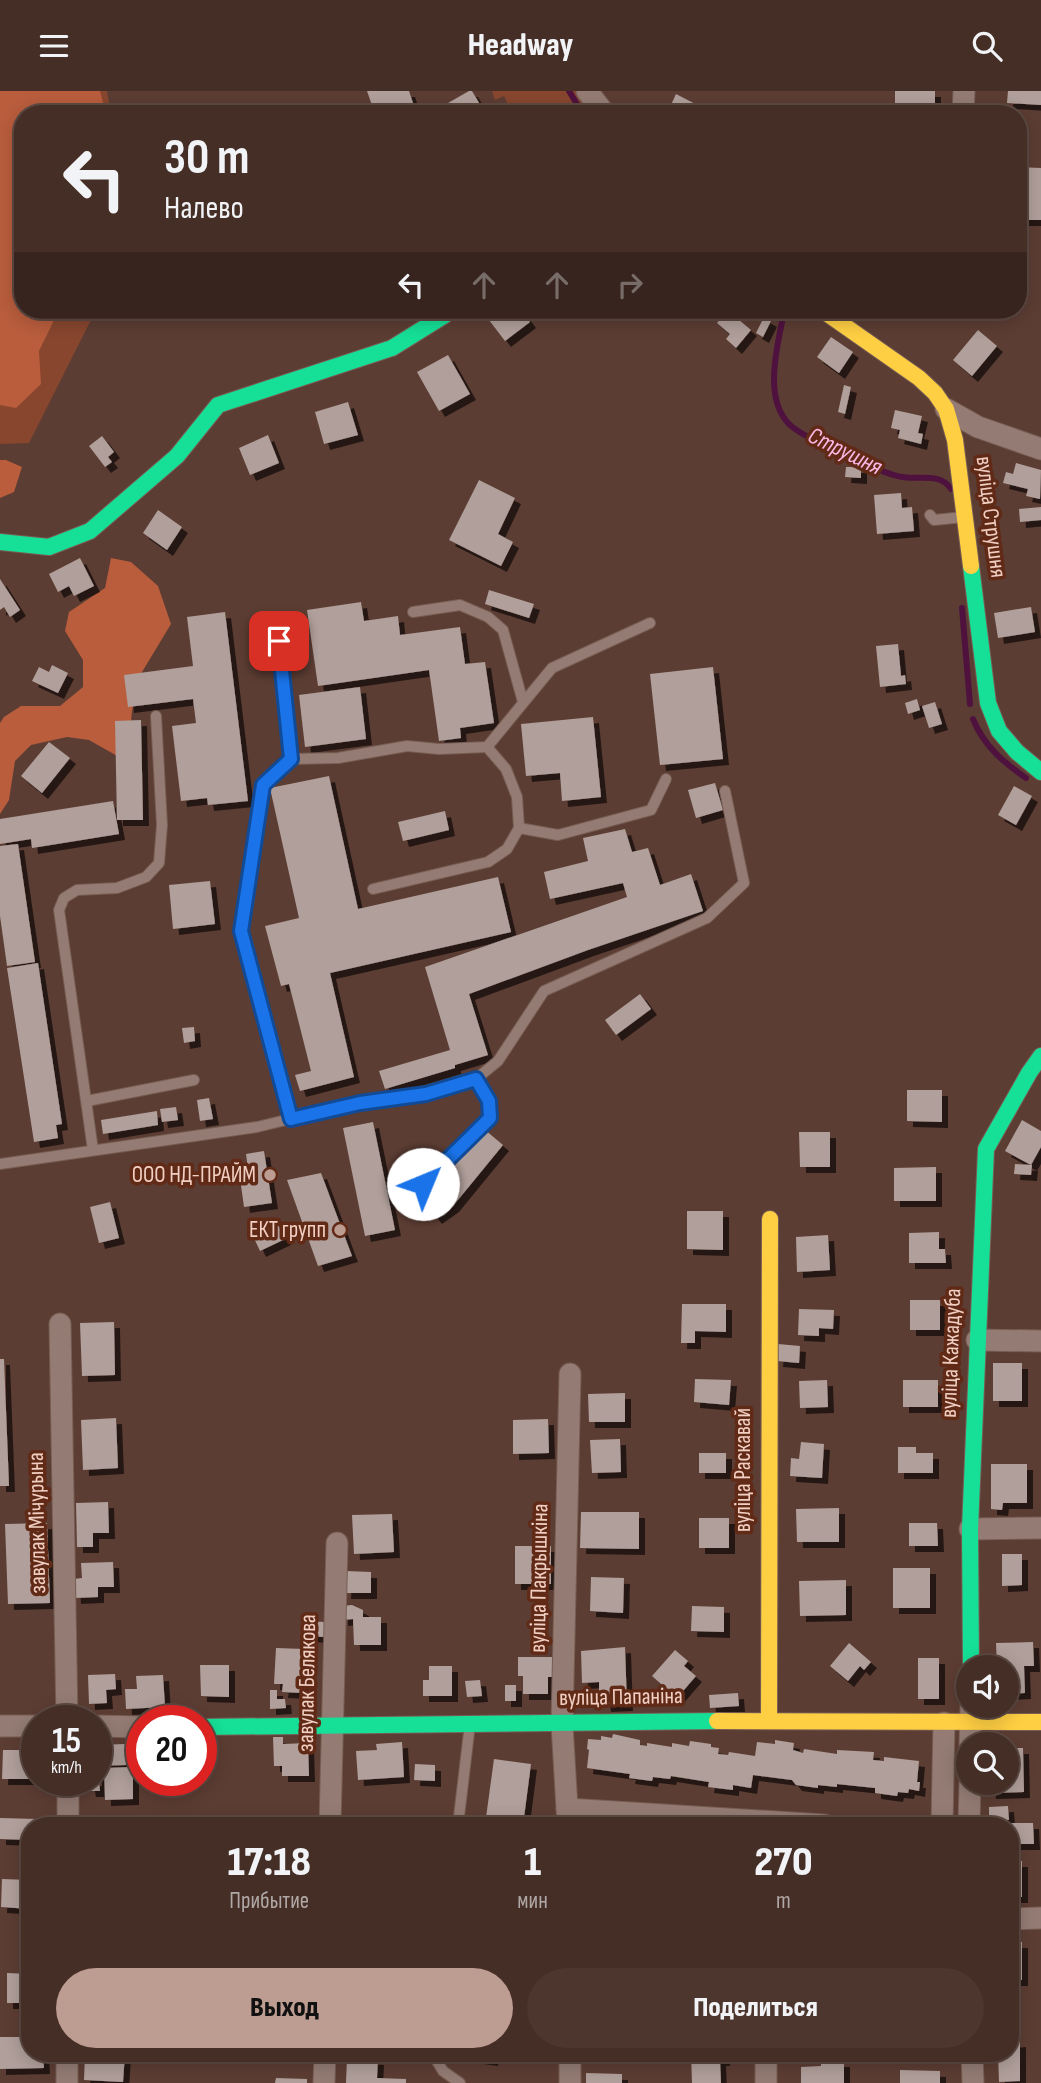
<!DOCTYPE html>
<html lang="ru">
<head>
<meta charset="utf-8">
<style>
	body { margin:0; font-family:"Sofia Sans Condensed",sans-serif; background:#4c362e; color:#f1f3f6; height:100vh; display:flex; flex-direction:column; font-size:26px; white-space:nowrap }
	* { box-sizing:border-box; margin:0 }
	p { font-size:23px; color:#b0a8a7 }
	.icon { flex:none; width:38px; height:38px; fill:none; stroke:currentColor; stroke-width:2; stroke-linecap:round; stroke-linejoin:round }
	.map { position:relative; flex:1; overflow:hidden }
	.side { position:absolute; left:21px; top:1726px; width:998px; height:245px; display:flex; flex-direction:column; background:#452e26; border-radius:28px; box-shadow:0 4px 18px #0003,0 0 0 2px #5d4a43 }
	.side>* { flex:none }
	.hud { position:absolute; left:14px; top:14px; width:1013px; height:214px; border-radius:28px; box-shadow:0 4px 18px #0003,0 0 0 2px #5d4a43; background:#452e26; color:#f1f3f6; overflow:hidden }
	.controls { position:absolute; left:956px; top:1564px; display:grid; gap:14px }
	.controls a { display:grid; place-items:center; width:63px; height:63px; border-radius:50%; background:#452e26; box-shadow:0 4px 18px #0003,0 0 0 2px #5d4a43; font-size:35px }
	.speed { position:absolute; left:21px; top:1614px; display:flex; gap:14px; font-size:35px; font-weight:700; text-align:center }
	.speed>* { display:grid; place-content:center; width:91px; height:91px; border-radius:50%; background:#452e26; box-shadow:0 4px 18px #0003,0 0 0 2px #5d4a43; line-height:1 }
	.speed small { font-size:18px; font-weight:400 }
	.speed .limit { border:10px solid #d22; background:#fff; color:#111 }
	.pin { position:absolute; display:grid; place-items:center; width:60px; height:60px; color:#fff; margin:-30px; border-radius:14px; box-shadow:0 4px 10px #0006 }
	.me { position:absolute; width:77px; margin:-38px; rotate:45deg; stroke-linejoin:round; filter:drop-shadow(0 0 5px #0008) }
	.turn { display:flex; align-items:center; gap:24px; height:147px; padding:0 35px; font-size:32px }
	.turn .icon { width:91px; height:91px; stroke-width:2.5 }
	.turn b { display:block; font-size:49px; line-height:60px }
	.lanes { display:flex; align-items:center; height:66px; padding:0 35px; background:#0003; justify-content:center; gap:35px; direction:ltr }
	.lanes .off { opacity:.35 }
	.eta { display:flex; justify-content:space-evenly; align-items:center; height:119px; text-align:center }
	.eta b { font-size:42px; font-weight:800; line-height:49px }
	.cta { display:flex; gap:14px; margin-top:auto; padding:14px 35px }
	.cta a { flex:1; height:80px; border-radius:42px; background:#bd9c91; color:#111; font-size:28px; font-weight:800; line-height:80px; text-align:center }
	.cta a+a { background:#4c362e; color:#f1f3f6 }
	header { display:flex; justify-content:space-between; align-items:center; height:91px; padding:0 35px; background:#452e26; font-size:32px; font-weight:800 }
	.map>svg:first-child { display:block }
	.green { fill:#88462f }
	.forest { fill:#b95d3d }
	.lines { fill:none; stroke-linecap:round; stroke-linejoin:round }
	.stream { stroke:#4f123e; stroke-width:6 }
	.building { fill:#b09f9a; filter:url(#shadow) }
	.lane-casing { stroke:#775d53; stroke-width:12 }
	.street-casing { stroke:#775d53; stroke-width:23 }
	.fast-casing { stroke:#775d53; stroke-width:18 }
	.slow-casing { stroke:#775d53; stroke-width:18 }
	.lane { stroke:#947c74; stroke-width:10 }
	.street { stroke:#947c74; stroke-width:21 }
	.fast { stroke:#16e098; stroke-width:16 }
	.slow { stroke:#ffcf43; stroke-width:16 }
	.route-casing { stroke:#114b97; stroke-width:18 }
	.route { stroke:#1a73e8; stroke-width:12 }
	.poi-dot { fill:#bd9c91; stroke:#612a17; stroke-width:2.5 }
	.labels { text-anchor:middle; dominant-baseline:central; stroke-width:7; stroke-linejoin:round; paint-order:stroke }
	.street-label { font-size:23px; fill:#f1cfc3; stroke:#612a17 }
	.poi-label { font-size:23px; fill:#f1cfc3; stroke:#612a17; text-anchor:end }
	.water-label { font-size:24px; font-style:italic; fill:#fdb7e6; stroke:#612a17 }
</style>
</head>
<body>
<header><svg class="icon" aria-label="menu" viewBox="0 0 24 24"><path d="M4 6h16M4 12h16M4 18h16"/></svg>Headway<svg class="icon" aria-label="search" viewBox="0 0 24 24"><circle cx="10" cy="10" r="6"/><path d="M15 15l6 6"/></svg></header>
<div class="map">
<svg width="1041" height="1992" viewBox="0 0 1041 1992">
	<defs>
		<filter id="shadow"><feDropShadow dx="6" dy="6" stdDeviation="0" flood-color="#0009"/></filter>
	</defs>
	<rect width="100%" height="100%" fill="#5c3d33"/>
	<g class="green">
		<polygon points="0,0 107,0 111,23 23,23 23,219 96,219 29,352 0,353"/>
		<polygon points="492,0 577,0 592,22 512,23 504,5 495,9"/>
	</g>
	<g class="forest">
		<polygon points="0,0 100,0 106,23 23,23 23,219 59,219 39,260 41,293 16,317 0,314"/>
		<polygon points="0,369 6,369 22,376 14,401 0,407"/>
		<polygon points="111,467 131,471 158,495 171,533 142,581 132,620 129,652 119,666 89,649 67,646 31,654 15,670 9,709 0,723 0,632 4,626 21,615 60,615 83,596 83,569 65,540 69,521 105,497"/>
	</g>
	<g class="lines">
		<g class="stream">
			<polyline points="569,0 583,23"/>
			<path d="M782 219 783 226C777 257 763 308 790 334 804 346 825 354 842 361 859 369 883 383 902 386 918 389 941 381 951 398"/>
			<polyline points="962,517 970,613"/>
			<path d="M973 628C984 655 1003 671 1026 687"/>
		</g>
	</g>
	<g class="building">
		<polygon points="367,0 409,0 414,15 395,23 375,23"/>
		<polygon points="469,0 472,0 485,22 445,23 441,16"/>
		<rect x="895" y="0" width="40" height="23"/>
		<polygon points="1008,0 1041,0 1041,14 1007,12"/>
		<polygon points="676,3 707,19 705,23 675,23 677,18 671,14"/>
		<polygon points="1018,76 1041,77 1041,129 1018,129"/>
		<polygon points="503,219 521,219 530,231 505,250 489,229"/>
		<polygon points="732,223 751,239 736,257 726,248 730,243 717,232 723,225 728,229"/>
		<polygon points="764,226 771,230 763,246 756,242"/>
		<polygon points="978,239 997,255 972,285 953,269"/>
		<polygon points="831,246 853,261 839,282 817,266"/>
		<polygon points="448,264 470,303 439,320 417,281"/>
		<polygon points="844,294 851,296 845,323 838,321"/>
		<polygon points="348,311 358,344 324,353 315,321"/>
		<polygon points="895,319 922,325 918,342 923,343 921,353 898,347 900,339 891,337"/>
		<polygon points="268,344 279,372 250,384 239,357"/>
		<polygon points="102,345 114,361 108,366 112,371 105,376 89,355"/>
		<polygon points="1016,372 1041,379 1040,408 1026,405 1028,398 1003,392 1006,381 1013,383"/>
		<polygon points="846,376 861,376 861,387 845,386"/>
		<polygon points="479,389 515,407 498,443 513,451 501,475 449,449"/>
		<polygon points="901,402 902,417 912,416 914,440 877,443 874,404"/>
		<polygon points="1041,416 1041,429 1020,431 1019,418"/>
		<polygon points="158,419 182,436 167,459 143,442"/>
		<polygon points="80,467 94,495 74,505 69,495 58,501 49,483"/>
		<polygon points="0,488 20,519 10,526 4,516 0,519"/>
		<polygon points="489,499 534,513 529,527 485,513"/>
		<polygon points="361,511 364,530 398,525 400,544 460,536 465,573 485,571 494,632 460,637 461,647 439,650 429,579 318,595 307,519"/>
		<polygon points="1031,516 1035,541 998,547 994,522"/>
		<polygon points="225,521 248,710 208,714 207,707 181,710 172,635 196,632 193,608 128,616 124,584 193,575 187,526"/>
		<polygon points="898,553 901,585 905,584 906,593 880,596 876,555"/>
		<polygon points="52,574 68,582 58,602 32,590 39,576 49,581"/>
		<polygon points="713,576 723,668 660,674 650,583"/>
		<polygon points="360,596 366,648 305,656 299,604"/>
		<polygon points="917,608 920,619 908,623 905,612"/>
		<polygon points="935,611 942,633 929,637 922,615"/>
		<polygon points="593,626 601,706 562,710 560,682 526,685 521,633"/>
		<polygon points="141,629 143,729 117,729 115,630"/>
		<polygon points="49,651 70,667 42,702 21,685"/>
		<polygon points="329,685 358,818 498,786 511,841 330,882 354,986 300,1000 295,984 311,980 289,893 281,895 265,835 299,827 270,697"/>
		<polygon points="715,692 723,719 696,727 688,699"/>
		<polygon points="1014,695 1032,705 1016,734 998,724"/>
		<polygon points="113,710 119,743 32,757 31,748 0,753 0,728"/>
		<polygon points="445,720 449,739 403,750 398,731"/>
		<polygon points="625,738 632,761 648,757 660,794 691,783 703,820 588,859 469,903 488,964 455,974 455,977 385,998 379,980 450,959 425,876 627,806 623,792 550,808 544,781 588,770 583,747"/>
		<polygon points="18,753 35,871 7,875 0,825 0,755"/>
		<polygon points="210,790 215,833 173,838 169,794"/>
		<polygon points="38,872 62,1033 56,1034 58,1047 34,1051 7,877"/>
		<polygon points="640,903 651,918 616,944 605,929"/>
		<polygon points="194,936 195,950 184,952 182,937"/>
		<polygon points="907,999 942,999 942,1031 907,1030"/>
		<polygon points="209,1007 213,1028 200,1030 197,1009"/>
		<polygon points="176,1016 178,1029 162,1031 160,1018"/>
		<polygon points="157,1020 158,1034 103,1043 101,1029"/>
		<polygon points="1022,1029 1041,1040 1041,1056 1031,1074 1005,1060"/>
		<polygon points="373,1031 395,1139 365,1145 343,1037"/>
		<polygon points="484,1038 503,1054 453,1115 436,1127 422,1110 434,1099"/>
		<polygon points="799,1041 830,1041 830,1076 800,1076"/>
		<polygon points="264,1060 272,1112 244,1116 239,1080 248,1078 246,1063"/>
		<polygon points="1015,1073 1032,1074 1031,1084 1014,1083"/>
		<polygon points="936,1076 936,1110 894,1110 894,1077"/>
		<polygon points="321,1082 352,1165 318,1175 287,1089"/>
		<polygon points="110,1111 119,1147 99,1152 90,1116"/>
		<polygon points="687,1120 723,1120 723,1159 687,1158"/>
		<polygon points="278,1134 285,1148 260,1160 253,1145"/>
		<polygon points="939,1141 939,1158 945,1158 946,1172 909,1172 909,1142"/>
		<polygon points="828,1144 830,1179 797,1181 796,1146"/>
		<rect x="910" y="1209" width="30" height="30"/>
		<polygon points="682,1213 726,1213 726,1241 695,1240 695,1252 681,1252"/>
		<polygon points="799,1218 834,1219 833,1238 819,1237 819,1245 798,1244"/>
		<polygon points="114,1231 115,1284 82,1285 80,1232"/>
		<polygon points="778,1253 800,1255 799,1272 777,1270"/>
		<polygon points="0,1268 4,1268 9,1395 0,1395"/>
		<rect x="993" y="1272" width="29" height="38"/>
		<polygon points="695,1288 731,1289 729,1314 694,1311"/>
		<polygon points="827,1289 828,1316 800,1317 799,1290"/>
		<rect x="903" y="1289" width="35" height="27"/>
		<polygon points="625,1302 625,1331 589,1331 588,1303"/>
		<polygon points="116,1327 118,1377 83,1379 81,1329"/>
		<polygon points="548,1328 549,1362 513,1363 513,1329"/>
		<polygon points="620,1348 621,1381 592,1382 590,1349"/>
		<polygon points="801,1351 824,1353 822,1387 790,1385 791,1367 799,1368"/>
		<polygon points="898,1356 916,1356 916,1362 933,1362 933,1382 898,1382"/>
		<rect x="699" y="1362" width="27" height="20"/>
		<polygon points="991,1373 1027,1373 1027,1412 1003,1412 1002,1419 991,1418"/>
		<polygon points="108,1411 109,1442 93,1442 93,1456 77,1456 76,1412"/>
		<polygon points="839,1417 839,1451 797,1451 796,1418"/>
		<polygon points="581,1421 639,1421 639,1458 580,1457"/>
		<polygon points="392,1423 394,1461 354,1463 352,1424"/>
		<rect x="699" y="1427" width="30" height="30"/>
		<polygon points="47,1432 50,1512 8,1513 5,1433"/>
		<polygon points="909,1432 937,1432 938,1455 909,1455"/>
		<rect x="515" y="1455" width="36" height="38"/>
		<polygon points="1002,1463 1022,1463 1022,1494 1002,1495"/>
		<polygon points="113,1471 114,1496 98,1496 98,1506 75,1507 74,1488 82,1487 81,1472"/>
		<rect x="893" y="1477" width="37" height="40"/>
		<polygon points="346,1480 371,1481 371,1502 345,1502"/>
		<polygon points="591,1486 624,1487 623,1522 590,1520"/>
		<polygon points="846,1489 846,1524 800,1525 799,1490"/>
		<polygon points="352,1514 363,1519 363,1526 381,1526 381,1554 354,1554 353,1528 342,1529 342,1515"/>
		<polygon points="692,1515 724,1516 724,1541 691,1540"/>
		<polygon points="306,1530 325,1531 324,1546 305,1545"/>
		<polygon points="1033,1551 1034,1575 1024,1575 1025,1602 1006,1603 1006,1577 997,1577 996,1552"/>
		<polygon points="849,1552 871,1571 864,1579 860,1575 848,1590 830,1575"/>
		<polygon points="625,1556 627,1614 605,1615 604,1603 599,1603 599,1591 582,1592 581,1560"/>
		<polygon points="276,1557 304,1558 302,1602 282,1601 283,1593 274,1593"/>
		<polygon points="675,1559 688,1570 684,1575 696,1585 677,1607 652,1585"/>
		<polygon points="518,1566 553,1566 554,1586 548,1586 548,1603 523,1603 523,1585 518,1585"/>
		<rect x="918" y="1567" width="21" height="41"/>
		<polygon points="200,1574 229,1574 229,1606 201,1605"/>
		<polygon points="429,1575 452,1575 452,1605 423,1605 423,1589 429,1589"/>
		<polygon points="115,1583 116,1598 106,1599 107,1612 89,1613 88,1584"/>
		<polygon points="163,1584 165,1616 126,1618 125,1598 137,1598 136,1585"/>
		<polygon points="480,1589 482,1605 467,1606 465,1590"/>
		<rect x="505" y="1594" width="11" height="16"/>
		<polygon points="270,1599 277,1599 277,1608 285,1608 286,1617 270,1618"/>
		<polygon points="738,1602 739,1615 710,1617 709,1604"/>
		<polygon points="613,1643 640,1649 640,1654 647,1655 647,1652 672,1656 672,1652 689,1655 690,1650 711,1653 711,1656 719,1657 718,1663 728,1664 729,1661 755,1665 757,1651 775,1653 775,1649 794,1652 793,1659 803,1662 804,1658 837,1663 837,1659 874,1661 873,1669 884,1670 884,1666 919,1670 917,1691 920,1691 919,1700 909,1698 908,1702 898,1701 897,1705 875,1702 875,1697 837,1693 837,1696 818,1694 818,1697 796,1694 792,1689 753,1684 751,1697 733,1694 733,1699 708,1696 709,1691 671,1685 670,1688 653,1686 652,1690 629,1687 630,1683 587,1677 589,1659 587,1658 588,1648 601,1649 601,1645 612,1647"/>
		<polygon points="273,1646 283,1646 283,1653 308,1652 309,1685 282,1685 282,1675 274,1675"/>
		<polygon points="402,1651 404,1686 358,1689 356,1660 377,1659 376,1653"/>
		<polygon points="125,1653 126,1674 96,1675 96,1654"/>
		<polygon points="1006,1657 1023,1657 1024,1701 990,1702 989,1692 1006,1692"/>
		<polygon points="3,1659 37,1659 37,1688 2,1688"/>
		<polygon points="494,1668 531,1673 523,1734 485,1734"/>
		<polygon points="415,1673 435,1674 435,1690 414,1689"/>
		<polygon points="133,1676 133,1708 105,1709 104,1677"/>
		<polygon points="96,1678 98,1678 100,1700 90,1700 88,1689 96,1689"/>
		<polygon points="1008,1715 1009,1729 989,1729 989,1716"/>
		<polygon points="0,1727 38,1728 38,1734 30,1734 30,1749 0,1748"/>
		<polygon points="1010,1732 1033,1732 1034,1753 1010,1753"/>
		<rect x="1010" y="1770" width="12" height="36"/>
		<polygon points="2,1788 30,1789 30,1818 1,1816"/>
		<rect x="1010" y="1851" width="12" height="38"/>
		<polygon points="7,1882 30,1883 30,1912 7,1912"/>
		<polygon points="0,1946 30,1946 30,1962 43,1962 44,1977 0,1978"/>
		<polygon points="1020,1950 1020,1990 999,1991 998,1962 1010,1962 1010,1951"/>
		<polygon points="85,1962 125,1962 123,1991 84,1989"/>
		<polygon points="456,1962 493,1962 492,1969 455,1964"/>
		<polygon points="691,1962 724,1962 724,1969 720,1969 721,1992 692,1992"/>
		<polygon points="347,1967 378,1968 377,1987 406,1988 406,1992 346,1992"/>
		<polygon points="821,1970 844,1970 844,1992 801,1992 801,1976 821,1975"/>
		<polygon points="900,1979 940,1980 940,1992 900,1992"/>
		<polygon points="586,1982 622,1983 622,1992 586,1992"/>
		<polygon points="276,1987 307,1988 307,1992 275,1992"/>
	</g>
	<g class="lines">
		<g class="lane-casing">
			<g id="lane">
				<polyline points="930,424 934,429 964,426"/>
				<polyline points="413,521 460,514 488,526 503,539 523,611"/>
				<polyline points="277,526 291,668"/>
				<polyline points="519,737 558,744 651,719 666,688"/>
				<polyline points="373,798 488,771 507,758 519,737 517,706 506,678 487,656"/>
				<polyline points="87,1010 194,989"/>
				<polyline points="291,1028 241,840 263,694 291,668 338,667 407,655 439,658 487,656 552,577 650,532"/>
				<polyline points="93,1059 59,819 64,807 77,799 117,797 146,786 159,772 162,734 156,625"/>
				<polyline points="0,1073 257,1036 360,1011 426,1002 476,988 498,970 544,900 707,827 744,792 725,700"/>
				<polyline points="423,1093 490,1027 489,1010 476,988"/>
				<polyline points="458,1734 470,1633"/>
				<polyline points="432,1962 443,1980 460,1992"/>
			</g>
		</g>
		<g class="street-casing">
			<g id="street">
				<polyline points="587,0 605,23"/>
				<polyline points="963,23 964,0"/>
				<polyline points="946,318 978,336 1041,358"/>
				<polyline points="60,1233 67,1629"/>
				<polyline points="977,1249 1041,1250"/>
				<polyline points="970,1438 1041,1437"/>
				<polyline points="0,1635 37,1635"/>
				<polyline points="96,1635 142,1636"/>
				<polyline points="970,1654 971,1615"/>
				<polyline points="68,1689 68,1734"/>
				<polyline points="567,1718 824,1734"/>
				<polyline points="330,1734 337,1452"/>
				<polyline points="568,1734 562,1633 570,1283"/>
				<polyline points="942,1734 944,1632"/>
				<polyline points="969,1734 970,1692"/>
				<polyline points="1010,1828 1041,1827"/>
				<polyline points="570,1962 570,1992"/>
				<polyline points="972,1962 973,1992"/>
				<polyline points="67,1992 67,1962"/>
				<polyline points="324,1992 325,1962"/>
				<polyline points="766,1992 766,1962"/>
			</g>
		</g>
		<g class="fast-casing">
			<g id="fast">
				<polyline points="0,451 49,456 90,440 177,365 218,314 392,257 445,224 448,219"/>
				<polyline points="971,475 988,612 999,640 1017,661 1041,681"/>
				<polyline points="971,1577 970,1438 986,1058 1029,982 1041,965"/>
				<polyline points="201,1636 717,1630"/>
			</g>
		</g>
		<g class="slow-casing">
			<g id="slow">
				<polyline points="822,219 919,287 935,302 946,318 955,349 971,475"/>
				<polyline points="769,1629 770,1128"/>
				<polyline points="717,1630 1041,1631"/>
			</g>
		</g>
		<use href="#lane" class="lane"/>
		<use href="#street" class="street"/>
		<use href="#fast" class="fast"/>
		<use href="#slow" class="slow"/>
	</g>
	<g class="lines">
		<g class="route-casing">
			<polyline id="route" points="279,550 291,668 263,694 241,840 291,1028 360,1012 426,1003 476,988 489,1010 490,1027 423,1093"/>
		</g>
		<use href="#route" class="route"/>
	</g>
	<g class="poi-dot">
		<circle cx="270" cy="1084" r="7"/>
		<circle cx="340" cy="1139" r="7"/>
	</g>
	<g class="labels">
		<g class="street-label">
			<text transform="translate(991 426) rotate(83)">вуліца Струшня</text>
			<text transform="translate(951 1262) rotate(-88)">вуліца Кажадуба</text>
			<text transform="translate(743 1379) rotate(-90)">вуліца Раскавай</text>
			<text transform="translate(37 1432) rotate(-91)">завулак Мічурына</text>
			<text transform="translate(539 1487) rotate(-89)">вуліца Пакрышкіна</text>
			<text transform="translate(307 1592) rotate(-89)">завулак Белякова</text>
			<text transform="translate(621 1606) rotate(-1)">вуліца Папаніна</text>
		</g>
		<g class="poi-label">
			<text x="256" y="1084">ООО НД-ПРАЙМ</text>
			<text x="326" y="1139">ЕКТ групп</text>
		</g>
		<g class="water-label">
			<text transform="translate(845 360) rotate(26)">Струшня</text>
		</g>
	</g>
</svg>
<div class="controls">
<a><svg class="icon" aria-label="sound" viewBox="0 0 24 24"><path d="M4 9h4l5-4v14l-5-4H4zM17 9q2 3 0 6"/></svg></a>
<a><svg class="icon" aria-label="search" viewBox="0 0 24 24"><circle cx="10" cy="10" r="6"/><path d="M15 15l6 6"/></svg></a>
</div>
<div class="speed"><div>15<small>km/h</small></div><div class="limit">20</div></div>
<div class="pin" style="left:279px;top:550px;background:#d93025"><svg class="icon" aria-label="arrive" viewBox="0 0 24 24"><path d="M6 21V4h12l-3 4 3 4H6"/></svg></div>
<svg class="me" style="left:423px;top:1093px" viewBox="-20 -20 40 40"><circle r="19" fill="#fff"/><path d="M0-13L10 11 0 6-10 11z" fill="#1a73e8"/></svg>
<div class="hud">
<div class="turn"><svg class="icon" aria-label="left" viewBox="0 0 24 24"><path d="M17 20v-9H6M10 6l-5 5 5 5"/></svg><div><b>30 m</b>Налево</div></div>
<div class="lanes"><svg class="icon" aria-label="left" viewBox="0 0 24 24"><path d="M17 20v-9H6M10 6l-5 5 5 5"/></svg><svg class="icon off" aria-label="ahead" viewBox="0 0 24 24"><path d="M12 20V5M6 11l6-6 6 6"/></svg><svg class="icon off" aria-label="ahead" viewBox="0 0 24 24"><path d="M12 20V5M6 11l6-6 6 6"/></svg><svg class="icon off" aria-label="right" viewBox="0 0 24 24"><path d="M7 20v-9h11M14 6l5 5-5 5"/></svg></div>
</div>
<section class="side">
<div class="eta">
<div><b>17:18</b><p>Прибытие</p></div>
<div><b>1</b><p>мин</p></div>
<div><b>270</b><p>m</p></div>
</div>
<div class="cta"><a>Выход</a><a>Поделиться</a></div>
</section>
</div>
</body>
</html>
